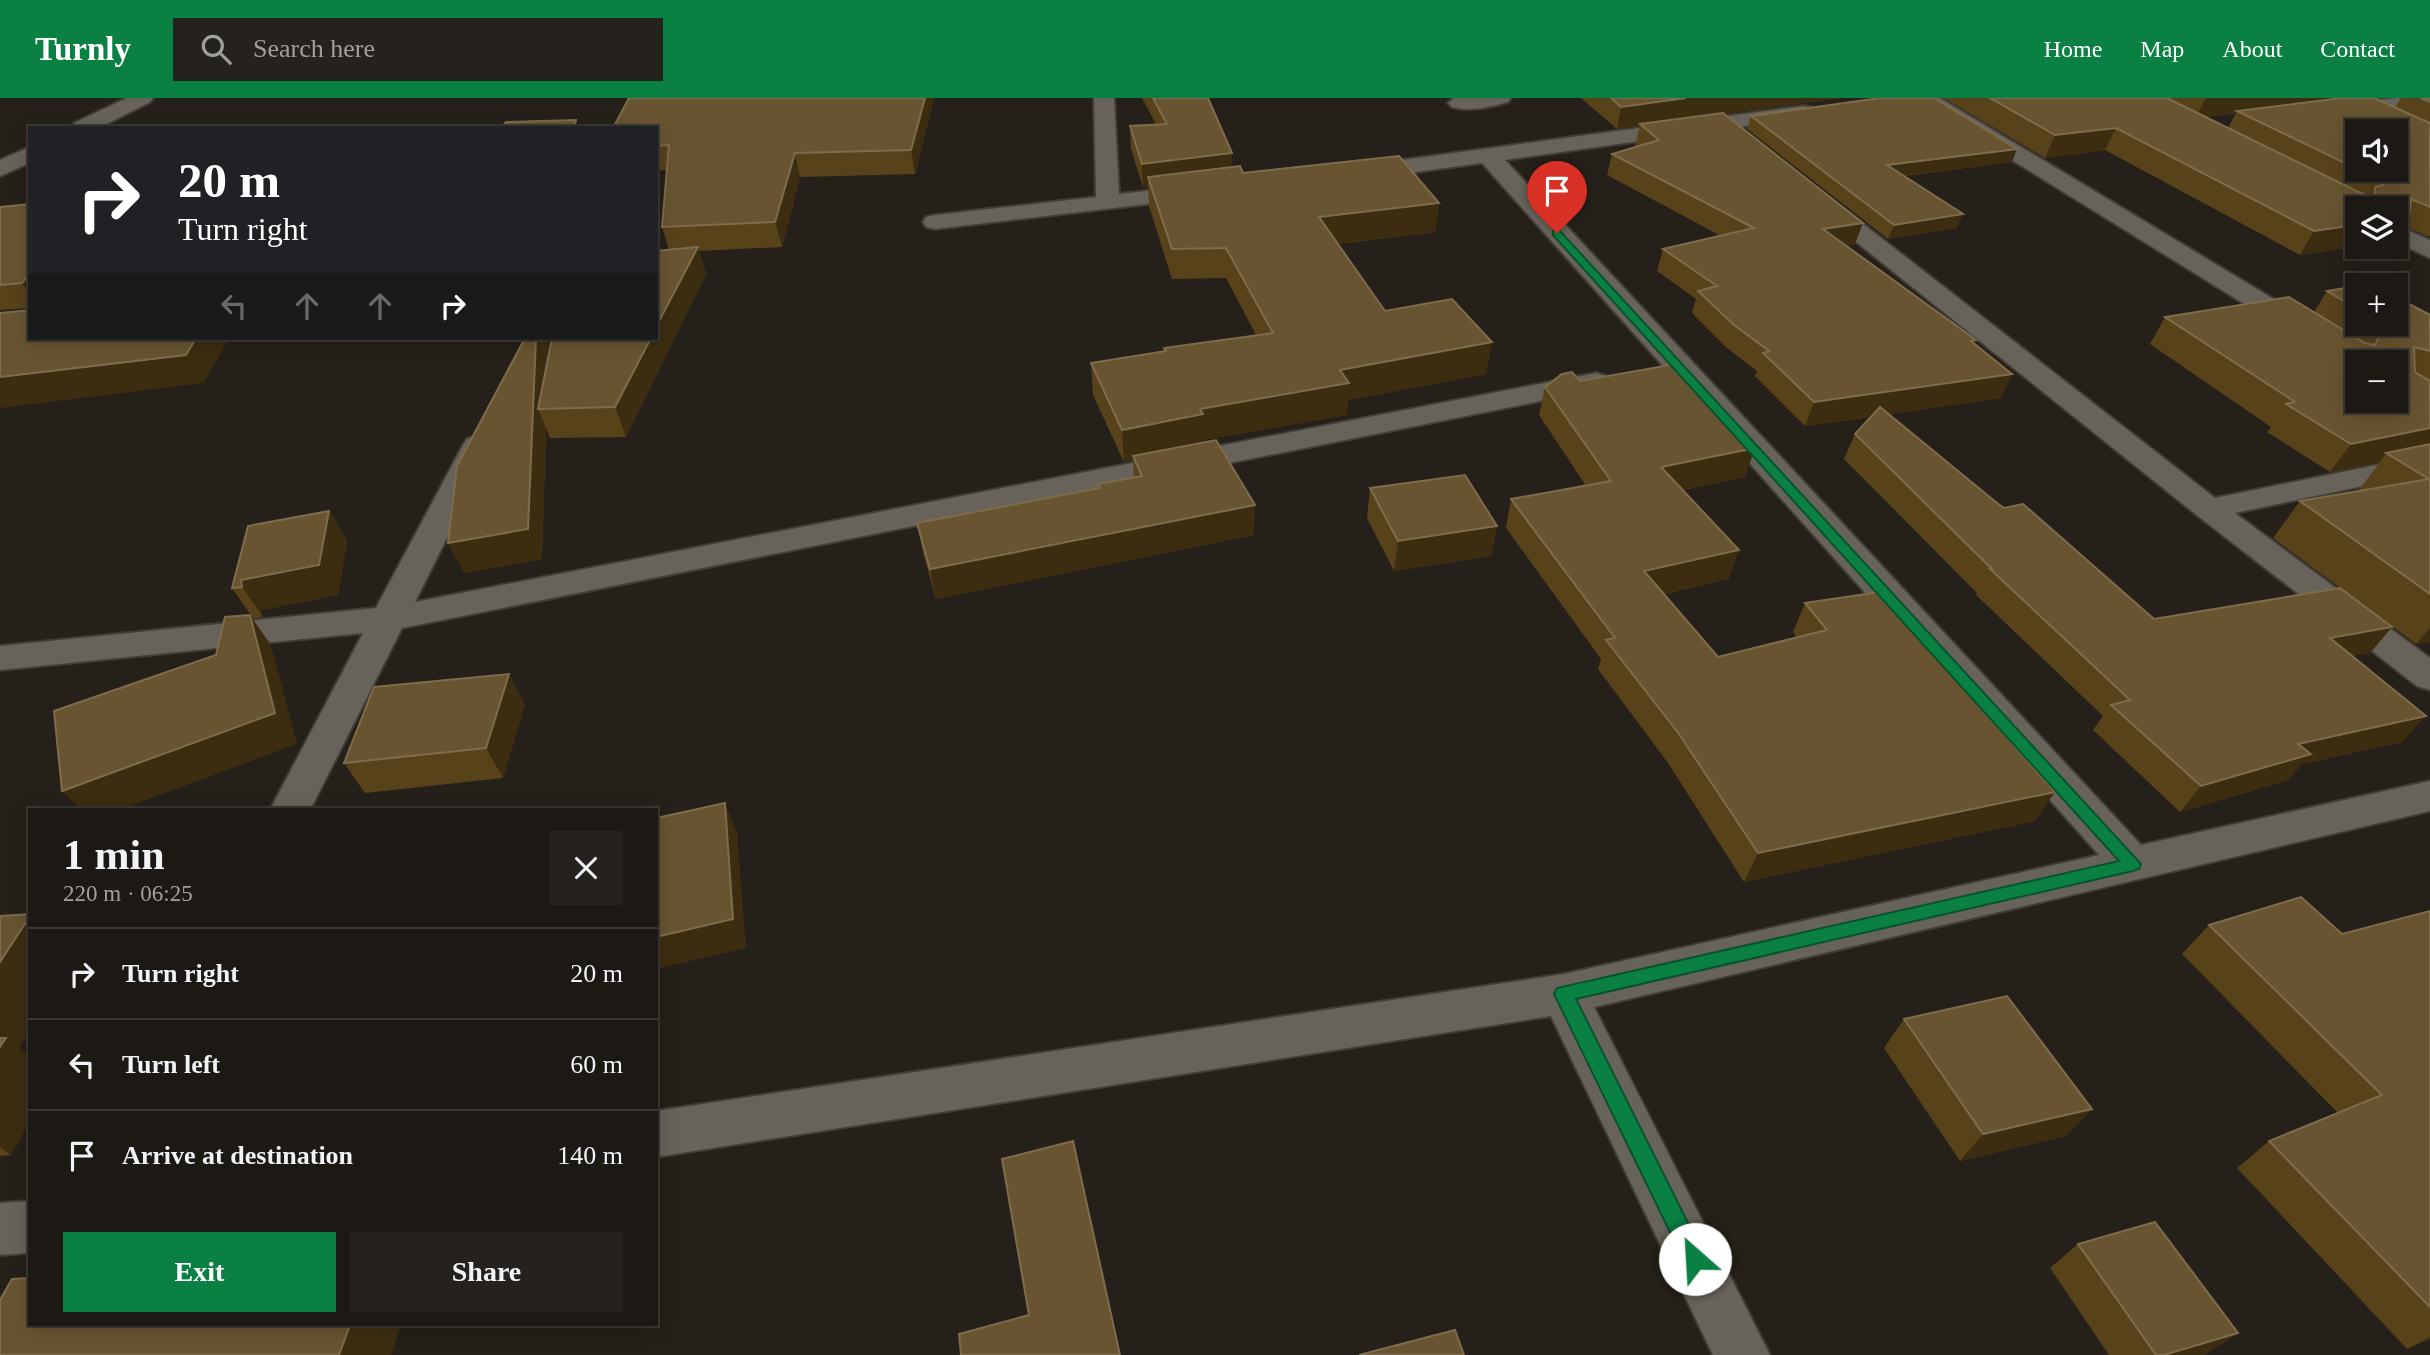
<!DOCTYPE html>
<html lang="en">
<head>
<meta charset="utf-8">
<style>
	body { margin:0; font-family:Georgia,serif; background:#25211c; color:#f1f3f6; height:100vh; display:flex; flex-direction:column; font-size:26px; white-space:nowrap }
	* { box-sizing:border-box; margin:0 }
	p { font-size:23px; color:#a0a0a0 }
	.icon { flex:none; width:38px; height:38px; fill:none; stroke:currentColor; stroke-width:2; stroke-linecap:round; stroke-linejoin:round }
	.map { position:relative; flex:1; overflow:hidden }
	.panel { position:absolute; left:28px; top:710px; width:630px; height:518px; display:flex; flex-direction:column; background:#1c1813; border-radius:0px; box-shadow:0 4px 18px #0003,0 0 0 2px #3a3733 }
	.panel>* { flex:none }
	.banner { position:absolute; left:28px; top:28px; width:630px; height:214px; border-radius:0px; box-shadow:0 4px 18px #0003,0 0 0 2px #3a3733; background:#202124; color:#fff; overflow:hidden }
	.fabs { position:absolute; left:2345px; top:21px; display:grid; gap:14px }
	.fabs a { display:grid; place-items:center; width:63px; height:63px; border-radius:0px; background:#1c1813; box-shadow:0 4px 18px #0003,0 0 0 2px #3a3733; font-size:35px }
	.pin { position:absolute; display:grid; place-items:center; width:60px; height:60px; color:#fff; margin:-72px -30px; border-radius:50% 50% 50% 0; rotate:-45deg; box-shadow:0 0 7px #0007 }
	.pin .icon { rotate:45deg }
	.me { position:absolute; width:77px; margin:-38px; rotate:334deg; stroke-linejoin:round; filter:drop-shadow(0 0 5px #0008) }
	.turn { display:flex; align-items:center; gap:24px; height:147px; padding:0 35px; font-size:32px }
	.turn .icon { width:91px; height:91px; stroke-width:2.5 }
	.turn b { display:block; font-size:49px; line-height:60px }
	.lanes { display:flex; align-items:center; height:66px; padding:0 35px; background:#0003; justify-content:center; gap:35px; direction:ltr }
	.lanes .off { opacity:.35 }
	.round { display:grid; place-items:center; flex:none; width:74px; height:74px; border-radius:0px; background:#25211c }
	.headline { display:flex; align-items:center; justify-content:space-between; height:119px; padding:0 35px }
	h1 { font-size:42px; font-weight:800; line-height:52px }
	.primary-button { display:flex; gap:14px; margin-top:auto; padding:14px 35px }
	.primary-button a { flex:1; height:80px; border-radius:0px; background:#0b8043; color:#fff; font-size:28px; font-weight:800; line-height:80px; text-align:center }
	.primary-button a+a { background:#25211c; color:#f1f3f6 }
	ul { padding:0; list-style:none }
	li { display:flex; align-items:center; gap:21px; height:91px; padding:0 35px; border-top:2px solid #3a3733 }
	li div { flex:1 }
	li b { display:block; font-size:26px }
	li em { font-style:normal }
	header { display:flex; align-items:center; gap:42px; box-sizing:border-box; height:98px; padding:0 35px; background:#0b8043; color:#fff }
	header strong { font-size:33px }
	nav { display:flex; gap:38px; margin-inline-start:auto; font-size:24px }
	.search { width:490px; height:63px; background:#25211c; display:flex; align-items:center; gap:18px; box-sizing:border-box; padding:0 24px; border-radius:0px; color:#a0a0a0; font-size:26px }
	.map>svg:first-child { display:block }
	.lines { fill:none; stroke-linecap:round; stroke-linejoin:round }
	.street-casing { stroke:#403c36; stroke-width:4 }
	.street { fill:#68635a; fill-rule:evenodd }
	.wall { fill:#58421a; fill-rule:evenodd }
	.shaded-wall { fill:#3c2d10 }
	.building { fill:#685430; stroke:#7e6c4d; stroke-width:2; fill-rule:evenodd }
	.route { fill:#0b8043; stroke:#07532c; stroke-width:2 }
</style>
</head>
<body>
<header>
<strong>Turnly</strong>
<div class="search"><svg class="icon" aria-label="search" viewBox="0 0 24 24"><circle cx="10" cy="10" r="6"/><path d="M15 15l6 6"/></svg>Search here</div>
<nav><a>Home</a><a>Map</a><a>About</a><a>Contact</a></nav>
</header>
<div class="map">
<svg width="2430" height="1257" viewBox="0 0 2430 1257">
	<rect width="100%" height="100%" fill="#252019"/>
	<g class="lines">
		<g class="street-casing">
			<g id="street">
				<polygon points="127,0 153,0 150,4 99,30 71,30 74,25"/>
				<polygon points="1094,0 1114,0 1119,96 1200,87 1208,89 1212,94 1208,99 935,131 926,129 923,124 926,119 935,117 1096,99"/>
				<path d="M1511 0 1508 4C1492 9 1468 14 1452 9L1448 5 1454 0Z"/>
				<polygon points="1915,0 1940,0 2368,258 2372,264 2357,264 2357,272 2348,270 1918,4"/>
				<polygon points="2396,0 2430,0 2430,9 2338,18 2331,16 2327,12 2331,8 2338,6"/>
				<polygon points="1803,8 1811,9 1814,14 1811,19 1505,62 2141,747 2430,683 2430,713 1594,909 1770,1257 1713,1257 1551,918 656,1059 656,1013 1564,876 2099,757 1482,65 1357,82 1349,80 1346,75 1349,70 1357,68"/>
				<polygon points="30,49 30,65 0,78 0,62"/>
				<polygon points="1818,95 1826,97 2215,400 2430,356 2430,374 2235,415 2430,560 2430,592 2417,588 2198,418 1810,107 1806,102 1810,97"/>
				<polygon points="2396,127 2430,142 2430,160 2396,144"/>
				<polygon points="1596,275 1606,278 1610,284 1606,290 402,530 310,712 270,712 363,535 0,572 0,548 376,510 463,347 467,341 478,338 489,341 493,347 415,504"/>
				<polygon points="30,1103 30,1155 0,1157 0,1105"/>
			</g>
		</g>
		<use href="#street" class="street"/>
	</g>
	<g class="wall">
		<polygon points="934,0 915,76 800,79 782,149 699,153 706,176 626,339 550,340 546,330 542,461 464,475 549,245 548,258 669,152 662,129 667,72 656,73 656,30"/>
		<polygon points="1142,0 1208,0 1232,69 1243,75 1439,105 1435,134 1338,146 1385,213 1492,244 1486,276 1348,302 1347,317 1203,342 1203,344 1254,437 936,501 923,455 917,425 1098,390 1098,386 1134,379 1133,362 1124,364 1093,297 1091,265 1165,253 1164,250 1256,237 1226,180 1172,181 1149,108 1148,89 1143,89 1131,51 1130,28 1156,26"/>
		<polygon points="1581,0 1841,0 1724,16 1855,146 1846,148 1975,246 2001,300 1888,316 1997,405 2154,521 2392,529 2370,555 2352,558 2402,644 2302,666 2288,682 2180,714 2093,632 2103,618 1976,497 1977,495 1844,361 1855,336 1871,319 1805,328 1755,278 1757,273 1727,250 1692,215 1696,201 1657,173 1663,151 1721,138 1607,77 1612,56 1637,48 1635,47 1640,28 1617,31"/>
		<path d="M1944 0H2374L2395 10 2401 0H2430V138H2427L2403 128 2396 139 2357 110V148L2300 157 2105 52 2045 60ZM2236 15 2228 30 2206 19Z"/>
		<polygon points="1751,18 2012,64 1904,78 1957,130 1888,141 1747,31"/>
		<polygon points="30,106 30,210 0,212 0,109"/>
		<polygon points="2357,188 2357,226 2396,226 2430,217 2430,544 2416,546 2273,440 2300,403 2360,393 2359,392 2380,364 2330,374 2267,334 2271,329 2150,246 2165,219 2314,214 2327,193"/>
		<polygon points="1580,283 1745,379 1683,392 1729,481 1664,496 1718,559 1797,540 1793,534 1805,505 2035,723 1744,784 1668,665 1598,571 1601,561 1506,430 1511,401 1586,388 1539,317 1545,289"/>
		<polygon points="1370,390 1497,428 1491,458 1394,473 1367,420"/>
		<polygon points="329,413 347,443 338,497 261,512 263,519 253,520 232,490"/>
		<polygon points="525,606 503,680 365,695 344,665"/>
		<polygon points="2430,813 2430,1241 2407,1251 2237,1070 2269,1043 2338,1015 2182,856 2209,827 2342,836"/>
		<polygon points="0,818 19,950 30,959 30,1022 11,1057 0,1058"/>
		<polygon points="1904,921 2066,1038 1960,1063 1884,950"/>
		<polygon points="2078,1146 2238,1235 2204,1257 2109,1257 2050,1170"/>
	</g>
	<g class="shaded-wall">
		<polygon points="925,0 934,0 915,76 911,52"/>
		<polygon points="1686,0 1841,0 1617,31 1621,9"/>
		<polygon points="2206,0 2357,0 2237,13 2236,15 2195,20"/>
		<polygon points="2116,30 2105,52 2045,60 2055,37"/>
		<polygon points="2017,51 2012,64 1882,80 1887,67"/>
		<polygon points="795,55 800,79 782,149 775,124"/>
		<polygon points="1232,55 1232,79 1148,79 1148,89 1143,89 1142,66"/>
		<polygon points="1439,105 1435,134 1318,148 1319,119"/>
		<polygon points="1963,116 1957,130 1888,141 1894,127"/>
		<polygon points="2409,119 2396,139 2396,121"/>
		<polygon points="1863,125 1855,146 1815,153 1823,131"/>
		<polygon points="2357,127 2357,148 2300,157 2314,133"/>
		<polygon points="698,149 706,176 626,339 615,309 651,240 656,240 656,229"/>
		<polygon points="30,175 30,197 22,185"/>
		<polygon points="196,240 229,240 204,285 0,310 0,279"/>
		<polygon points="536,240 547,240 549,245 547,311 538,311 546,330 542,461 464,475 448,445"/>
		<polygon points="1492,244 1486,276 1348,302 1347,317 1203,342 1203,349 1133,358 1133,362 1124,364 1122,332 1340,272"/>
		<polygon points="2012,276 2001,300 1805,328 1814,304"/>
		<polygon points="2430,327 2430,351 2386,355 2380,364 2330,374 2351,346"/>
		<polygon points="1755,350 1745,379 1653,398 1661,369"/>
		<polygon points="1255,407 1254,437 936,501 930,471"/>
		<polygon points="329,413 347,443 338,497 261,512 263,519 242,489 241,482"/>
		<polygon points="1497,428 1491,458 1394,473 1398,443"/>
		<polygon points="1739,452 1729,481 1635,502 1644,473"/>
		<polygon points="250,517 271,547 297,646 119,712 81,712 62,693 275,615"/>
		<polygon points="2392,529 2370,555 2309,566 2330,540"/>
		<polygon points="2430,530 2430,544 2416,546"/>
		<polygon points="509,576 525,606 503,680 486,650"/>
		<polygon points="2426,618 2402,644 2302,666 2288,682 2180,714 2201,688 2298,646"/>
		<polygon points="2055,694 2035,723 1744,784 1758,755"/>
		<polygon points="725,705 737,735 746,850 656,871 656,839"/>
		<polygon points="30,818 30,932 19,950 30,959 30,1022 11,1057 0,1049 0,864"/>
		<polygon points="2092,1011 2066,1038 1960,1063 1983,1036"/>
		<polygon points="350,1227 401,1227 391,1257 339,1257"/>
		<polygon points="2238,1235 2204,1257 2164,1257"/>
		<polygon points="2430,1239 2430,1241 2407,1251"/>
	</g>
	<g class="building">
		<polygon points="629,0 925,0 911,52 795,55 775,124 662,129 669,47 656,48 656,30 613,30"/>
		<polygon points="1153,0 1208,0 1232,55 1142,66 1130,28 1167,26"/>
		<polygon points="1611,0 1686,0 1621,9"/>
		<polygon points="1880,0 1934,0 2017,51 1887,67 1963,116 1894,127 1751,18"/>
		<polygon points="1990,0 2167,0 2371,100 2375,97 2375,89 2383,87 2382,83 2358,72 2396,72 2396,33 2357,33 2357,71 2237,13 2342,0 2374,0 2430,25 2430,109 2411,101 2409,119 2396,121 2396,110 2357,110 2357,127 2314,133 2116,30 2055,37"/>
		<polygon points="2421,0 2430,0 2430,4"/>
		<polygon points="1723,15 1863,125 1823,131 1976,242 1971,243 2012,276 1814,304 1763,255 1769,253 1734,227 1698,193 1717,188 1663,151 1754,130 1612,56 1659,42 1640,26"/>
		<polygon points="576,22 574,30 501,30 506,24"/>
		<polygon points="1399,58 1439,105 1319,119 1385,213 1452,201 1492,244 1340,272 1349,285 1200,311 1203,316 1122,332 1091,265 1166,253 1164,250 1273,235 1226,150 1172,151 1148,79 1240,68 1243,75"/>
		<polygon points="30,106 30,175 22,185 0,187 0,109"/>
		<polygon points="698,149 656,229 656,153"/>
		<polygon points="2357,188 2357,211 2327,193"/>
		<path d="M2289 199 2365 245 2375 247 2379 239H2393L2389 229 2383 226H2396V199L2430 217V253L2414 249 2415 274 2430 283V330L2351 346 2286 306 2295 304 2165 219ZM2357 264H2396V303H2357Z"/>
		<polygon points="30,212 30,240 196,240 186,257 0,279 0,215"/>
		<polygon points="525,240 536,240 528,431 448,445 457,368"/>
		<polygon points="552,240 651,240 615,309 538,311"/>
		<polygon points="1681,265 1755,350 1661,369 1739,452 1644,473 1718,559 1827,532 1805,505 1879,494 2055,694 1758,755 1679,636 1606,542 1615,540 1511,401 1611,383 1545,289 1562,276 1572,274 1580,283"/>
		<polygon points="1880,309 1997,405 2004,410 2023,406 2154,521 2340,490 2392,529 2330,540 2426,618 2298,646 2311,656 2201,688 2111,607 2130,602 1990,471 1992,471 1855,336"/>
		<polygon points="1216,342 1255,407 930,471 917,425 1100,390 1098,386 1142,378 1133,358"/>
		<polygon points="2430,346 2430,496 2300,403 2429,381 2386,355"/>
		<polygon points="1465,377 1497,428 1398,443 1370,390"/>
		<polygon points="329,413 319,467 241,482 242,489 232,490 248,428"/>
		<polygon points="250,517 275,615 62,693 54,613 216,557 225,519"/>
		<polygon points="509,576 486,650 344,665 374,589"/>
		<polygon points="725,705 733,821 656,839 656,720"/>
		<polygon points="2301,799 2342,836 2430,813 2430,1209 2269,1043 2382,997 2209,827"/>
		<polygon points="30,816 30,818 0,864 0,818"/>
		<polygon points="2007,898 2092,1011 1983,1036 1904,921"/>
		<polygon points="0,940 6,940 0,949"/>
		<polygon points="1073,1043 1120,1257 961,1257 959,1236 1029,1217 1002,1061"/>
		<polygon points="2155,1124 2238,1235 2164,1257 2156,1257 2078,1146"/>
		<polygon points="30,1180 30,1227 350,1227 339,1257 0,1257 0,1202 12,1181"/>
		<polygon points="1455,1232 1464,1257 1359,1257"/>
	</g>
	<polygon class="route" points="1553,133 1560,133 2141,766 2139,771 2133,773 1576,901 1706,1161 1702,1169 1695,1172 1687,1169 1554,896 1557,890 2119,763 1553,137"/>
</svg>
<div class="fabs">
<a><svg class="icon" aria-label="sound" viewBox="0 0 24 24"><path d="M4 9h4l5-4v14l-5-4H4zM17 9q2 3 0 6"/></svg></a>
<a><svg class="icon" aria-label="layers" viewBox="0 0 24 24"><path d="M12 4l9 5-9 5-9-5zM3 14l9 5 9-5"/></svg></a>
<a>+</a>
<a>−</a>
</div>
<div class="pin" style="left:1557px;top:135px;background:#d93025"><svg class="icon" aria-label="arrive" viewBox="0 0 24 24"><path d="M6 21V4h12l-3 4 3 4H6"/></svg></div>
<svg class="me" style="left:1695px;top:1161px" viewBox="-20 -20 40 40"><circle r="19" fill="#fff"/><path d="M0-13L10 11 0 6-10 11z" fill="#0b8043"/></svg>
<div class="banner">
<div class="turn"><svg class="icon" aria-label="right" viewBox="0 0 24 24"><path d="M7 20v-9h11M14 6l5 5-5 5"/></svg><div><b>20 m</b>Turn right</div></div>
<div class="lanes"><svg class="icon off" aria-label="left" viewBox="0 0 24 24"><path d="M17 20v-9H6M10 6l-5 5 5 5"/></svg><svg class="icon off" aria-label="ahead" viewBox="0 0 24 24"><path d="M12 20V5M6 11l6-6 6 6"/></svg><svg class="icon off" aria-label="ahead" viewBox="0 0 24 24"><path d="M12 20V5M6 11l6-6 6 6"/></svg><svg class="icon" aria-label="right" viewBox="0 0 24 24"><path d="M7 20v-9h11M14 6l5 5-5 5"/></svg></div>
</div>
<section class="panel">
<div class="headline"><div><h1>1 min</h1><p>220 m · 06:25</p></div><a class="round"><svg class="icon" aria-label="close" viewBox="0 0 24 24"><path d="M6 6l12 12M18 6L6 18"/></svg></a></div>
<ul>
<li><svg class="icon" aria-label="right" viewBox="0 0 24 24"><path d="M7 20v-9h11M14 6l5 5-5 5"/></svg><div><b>Turn right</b></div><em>20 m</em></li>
<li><svg class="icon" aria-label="left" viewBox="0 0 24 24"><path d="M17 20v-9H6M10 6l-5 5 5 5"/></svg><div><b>Turn left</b></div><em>60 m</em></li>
<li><svg class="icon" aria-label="arrive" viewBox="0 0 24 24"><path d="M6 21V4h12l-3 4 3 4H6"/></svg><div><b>Arrive at destination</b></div><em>140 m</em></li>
</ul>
<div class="primary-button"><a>Exit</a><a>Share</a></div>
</section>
</div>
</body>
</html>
